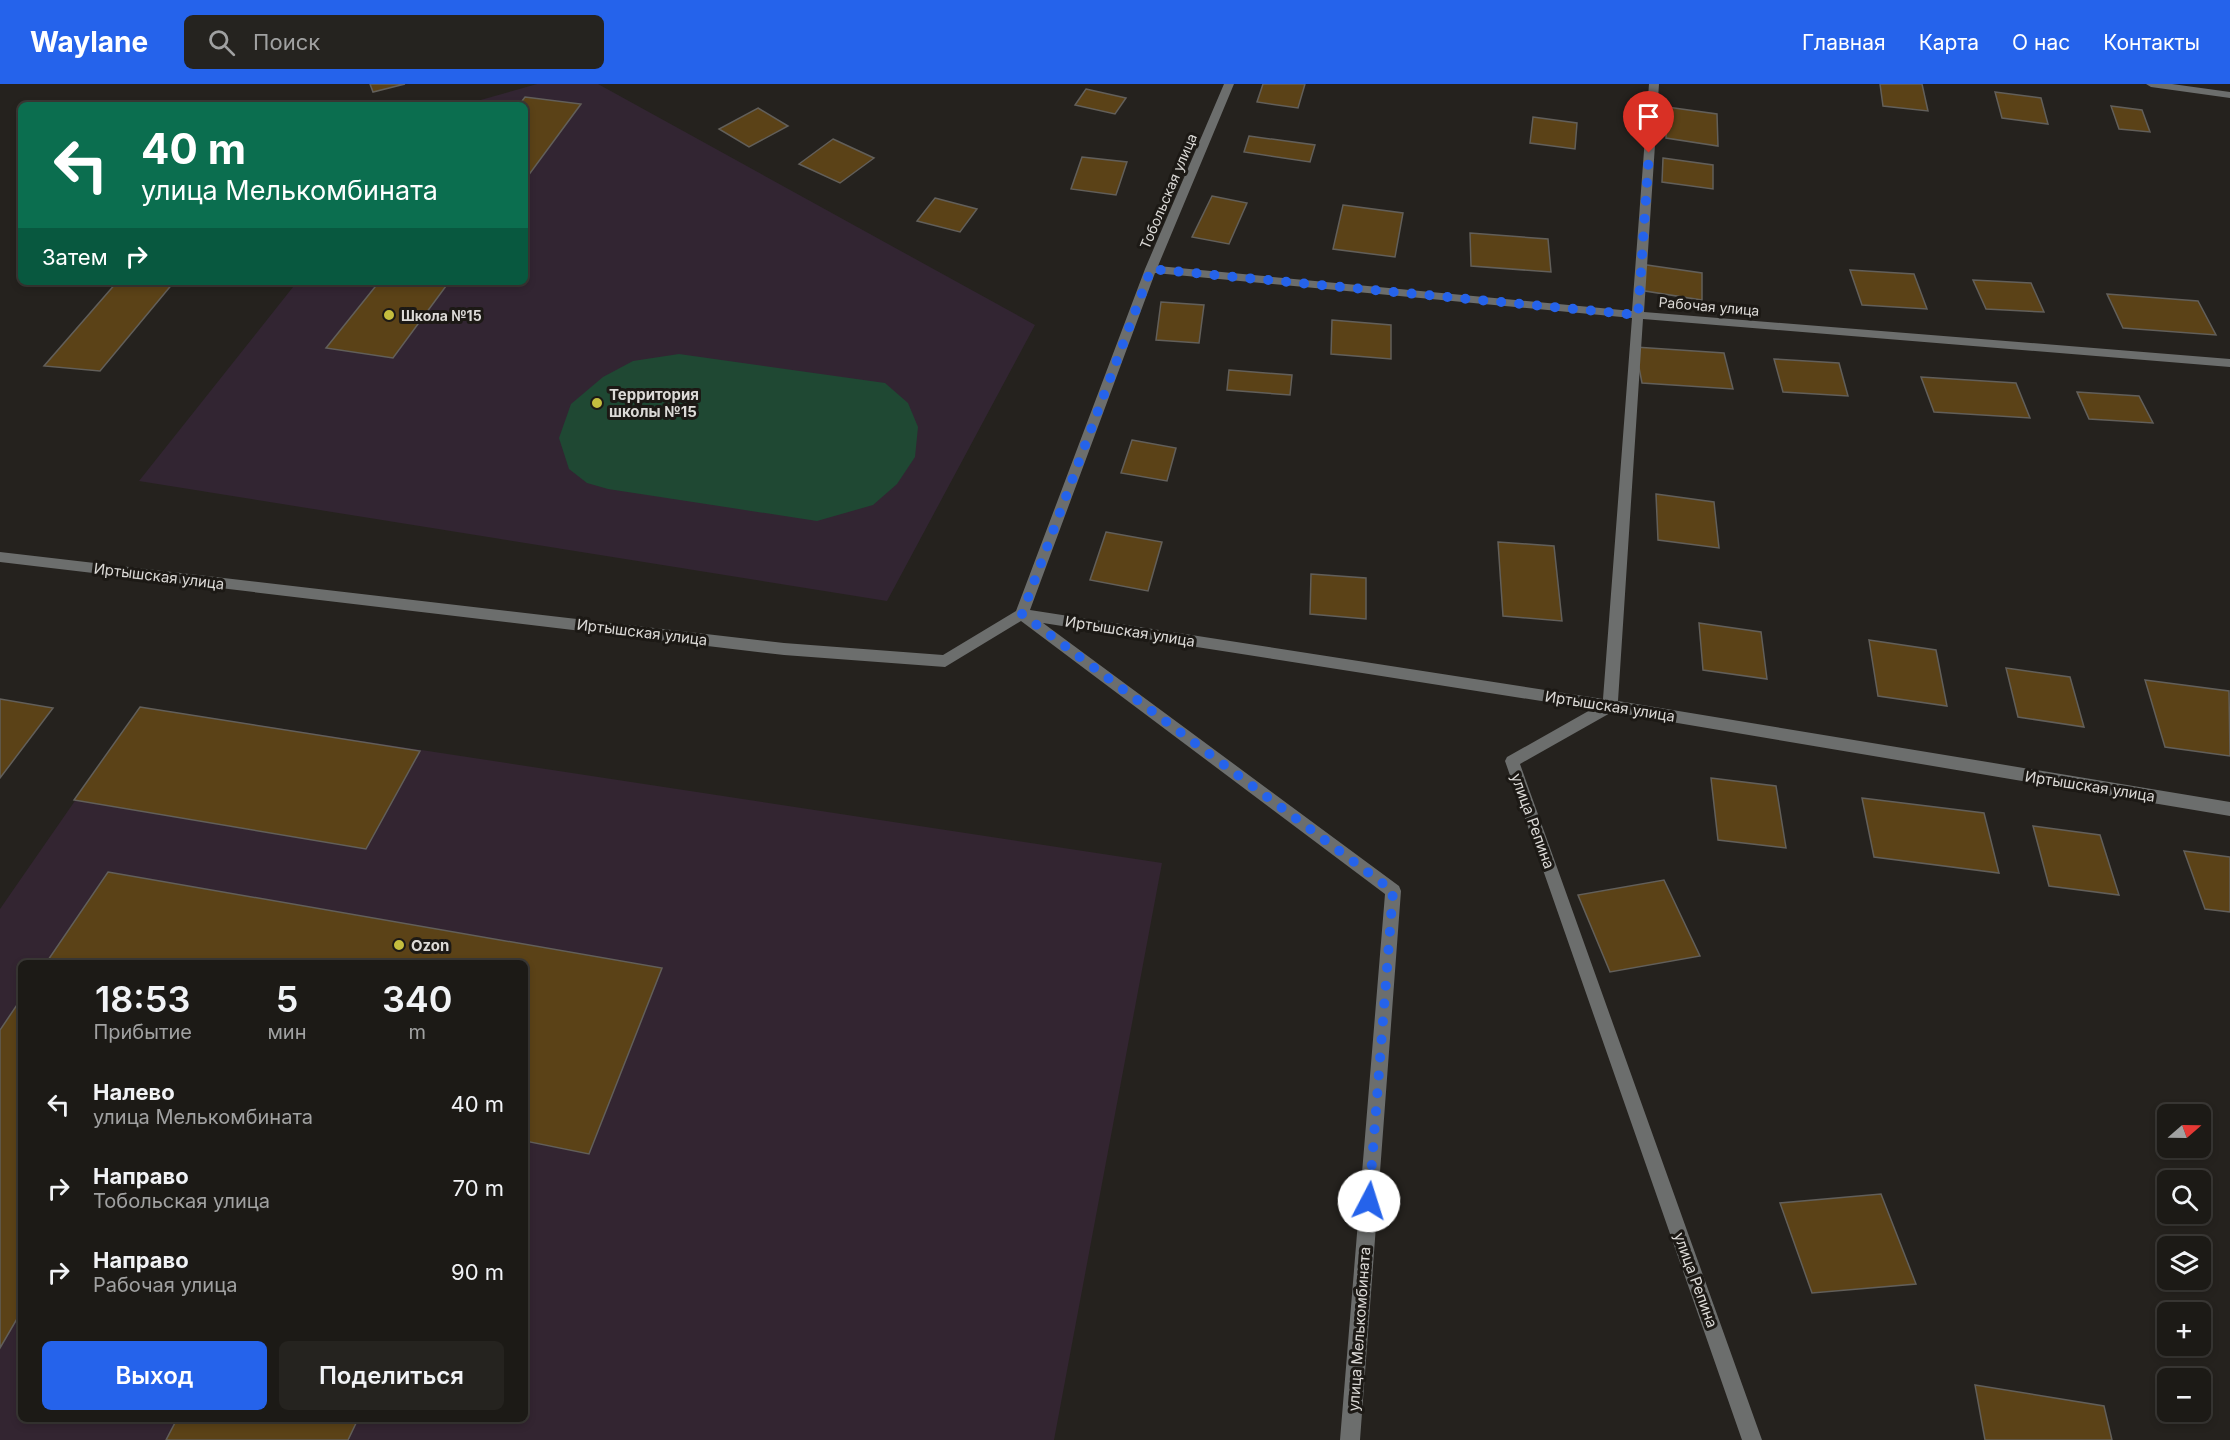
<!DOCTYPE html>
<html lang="ru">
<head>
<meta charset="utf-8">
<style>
	body { margin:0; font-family:Inter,sans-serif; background:#25231f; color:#f1f3f6; height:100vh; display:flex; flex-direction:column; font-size:22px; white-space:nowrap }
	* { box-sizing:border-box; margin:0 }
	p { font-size:20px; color:#a0a1a1 }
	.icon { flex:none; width:33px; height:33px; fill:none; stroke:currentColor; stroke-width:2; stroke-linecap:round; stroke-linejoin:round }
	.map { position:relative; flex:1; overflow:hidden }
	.side { position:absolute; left:18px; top:876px; width:510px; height:462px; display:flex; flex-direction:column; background:#1c1a16; border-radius:9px; box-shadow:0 3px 9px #0003,0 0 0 2px #3a3835 }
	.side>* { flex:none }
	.hud { position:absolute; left:18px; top:18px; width:510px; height:183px; border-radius:9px; box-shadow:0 3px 9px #0003,0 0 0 2px #3a3835; background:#0b6e4f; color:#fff; overflow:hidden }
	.needle { width:39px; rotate:70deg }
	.controls { position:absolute; left:2157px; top:1020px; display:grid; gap:12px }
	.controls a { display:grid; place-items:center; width:54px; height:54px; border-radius:9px; background:#1c1a16; box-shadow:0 3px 9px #0003,0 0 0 2px #3a3835; font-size:30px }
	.pin { position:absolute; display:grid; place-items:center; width:51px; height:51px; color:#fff; margin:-62px -26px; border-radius:50% 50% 50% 0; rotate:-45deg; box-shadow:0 0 6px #0007 }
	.pin .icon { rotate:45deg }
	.me { position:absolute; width:66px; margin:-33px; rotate:5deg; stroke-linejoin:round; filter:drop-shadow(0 0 4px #0008) }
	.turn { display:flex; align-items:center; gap:21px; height:126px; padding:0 24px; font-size:27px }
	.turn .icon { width:78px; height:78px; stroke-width:2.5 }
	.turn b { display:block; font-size:42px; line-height:51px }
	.then { display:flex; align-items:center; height:57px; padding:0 24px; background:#0003; gap:12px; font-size:22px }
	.eta { display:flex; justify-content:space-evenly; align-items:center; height:102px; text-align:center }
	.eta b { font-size:36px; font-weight:600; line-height:42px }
	.primary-button { display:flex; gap:12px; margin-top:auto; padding:12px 24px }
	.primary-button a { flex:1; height:69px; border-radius:9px; background:#2563eb; color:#fff; font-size:24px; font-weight:600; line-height:69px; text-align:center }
	.primary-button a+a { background:#25231f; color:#f1f3f6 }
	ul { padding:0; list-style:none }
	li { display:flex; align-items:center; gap:18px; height:84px; padding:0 24px }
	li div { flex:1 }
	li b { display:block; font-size:22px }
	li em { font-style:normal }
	header { display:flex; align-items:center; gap:36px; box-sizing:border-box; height:84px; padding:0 30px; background:#2563eb; color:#fff }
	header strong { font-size:28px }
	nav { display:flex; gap:33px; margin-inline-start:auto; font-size:21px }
	.search { width:420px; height:54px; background:#25231f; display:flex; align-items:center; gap:15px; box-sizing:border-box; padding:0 21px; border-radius:9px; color:#a0a1a1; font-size:22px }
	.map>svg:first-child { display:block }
	.industrial { fill:#332531; fill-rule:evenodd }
	.education { fill:#322532 }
	.green { fill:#1f4833 }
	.building { fill:#5b4217; stroke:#625f5a; stroke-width:1.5 }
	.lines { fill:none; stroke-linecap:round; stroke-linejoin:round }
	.minor { fill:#6c6e6d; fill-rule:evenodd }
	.route { stroke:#2563eb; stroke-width:10; stroke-dasharray:0 18 }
	.poi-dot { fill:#c4bd3e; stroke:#1c1915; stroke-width:2 }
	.labels { text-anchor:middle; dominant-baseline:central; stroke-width:6; stroke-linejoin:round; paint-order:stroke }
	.far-street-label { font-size:14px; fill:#dcdad7; stroke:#1c1915 }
	.far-poi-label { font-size:14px; font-weight:bold; fill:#dcdad7; stroke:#1c1915; text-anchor:start }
	.poi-label { font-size:15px; font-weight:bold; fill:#dcdad7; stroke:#1c1915; text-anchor:start }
	.street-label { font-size:15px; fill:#dcdad7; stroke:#1c1915 }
</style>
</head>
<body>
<header>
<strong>Waylane</strong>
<div class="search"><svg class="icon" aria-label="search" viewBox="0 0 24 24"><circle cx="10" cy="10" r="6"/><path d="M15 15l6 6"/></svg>Поиск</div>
<nav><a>Главная</a><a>Карта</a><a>О нас</a><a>Контакты</a></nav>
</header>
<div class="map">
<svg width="2230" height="1356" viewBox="0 0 2230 1356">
	<rect width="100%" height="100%" fill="#25221e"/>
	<path class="industrial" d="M140 623 1162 779 1054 1356H0V825ZM21 879H525V1335H21Z"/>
	<polygon class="education" points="537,0 598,0 1035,241 887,517 139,397 297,198 525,198 525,21 463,21"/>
	<polygon class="green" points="679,270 885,299 908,319 918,343 915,373 897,400 873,421 817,437 608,405 587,399 569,385 559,354 571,320 603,293 633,277"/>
	<g class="building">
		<polygon points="370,0 405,0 373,8"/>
		<polygon points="1263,0 1305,0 1298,24 1257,18"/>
		<polygon points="1880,0 1922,0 1928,27 1883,22"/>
		<polygon points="1086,5 1126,14 1115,30 1075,21"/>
		<polygon points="1995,8 2041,14 2048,40 2002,34"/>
		<polygon points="525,13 581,20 525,96 525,21 519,21"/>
		<polygon points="2111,22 2142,26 2150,48 2119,45"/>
		<polygon points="1667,23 1717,30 1718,62 1666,54"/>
		<polygon points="758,24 788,42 749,63 719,45"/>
		<polygon points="1533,33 1577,39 1575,65 1530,59"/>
		<polygon points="1249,52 1315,61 1310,78 1244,68"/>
		<polygon points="833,55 874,74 840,99 799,80"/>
		<polygon points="1082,73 1127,78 1116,111 1071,105"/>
		<polygon points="1663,74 1713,81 1713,105 1662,98"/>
		<polygon points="1212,112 1247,119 1229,160 1192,153"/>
		<polygon points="935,114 977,125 960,148 917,137"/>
		<polygon points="1343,121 1403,129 1395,173 1333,165"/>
		<polygon points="1470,149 1548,155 1551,188 1471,182"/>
		<polygon points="1640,180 1702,189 1702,216 1639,206"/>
		<polygon points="1850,186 1914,190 1927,225 1862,221"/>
		<polygon points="1973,196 2031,199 2044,228 1986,225"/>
		<polygon points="117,198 174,198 100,287 44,282"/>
		<polygon points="379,198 449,198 393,274 326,264"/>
		<polygon points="2107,210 2198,217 2216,251 2123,244"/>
		<polygon points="1161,218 1204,221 1199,259 1156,256"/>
		<polygon points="1332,236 1391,241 1391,275 1331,270"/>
		<polygon points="1635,263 1724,269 1733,305 1642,299"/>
		<polygon points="1774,275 1839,279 1848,312 1783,308"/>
		<polygon points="1229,286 1292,291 1290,311 1227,306"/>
		<polygon points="1921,293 2016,299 2030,334 1934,328"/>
		<polygon points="2077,308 2139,312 2153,339 2089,335"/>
		<polygon points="1132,356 1176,364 1167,397 1121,389"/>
		<polygon points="1656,410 1714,418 1719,464 1658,456"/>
		<polygon points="1106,448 1162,458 1148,507 1090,496"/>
		<polygon points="1498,458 1554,462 1562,537 1503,532"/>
		<polygon points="1311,490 1366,494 1366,535 1310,530"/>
		<polygon points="1699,539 1761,548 1767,595 1703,586"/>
		<polygon points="1869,556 1936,566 1947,622 1878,612"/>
		<polygon points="2006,584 2070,593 2084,643 2018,633"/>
		<polygon points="2145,596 2229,607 2230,672 2165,663"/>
		<polygon points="0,615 53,624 0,694"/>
		<polygon points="140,623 420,667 366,765 74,716"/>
		<polygon points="1711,694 1776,702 1786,764 1718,756"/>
		<polygon points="1862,714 1984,729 1999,789 1874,773"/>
		<polygon points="2033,742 2100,751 2119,811 2049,802"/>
		<polygon points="2184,767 2230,773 2230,828 2205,825"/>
		<polygon points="108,788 662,884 589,1070 525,1057 525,879 46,879"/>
		<polygon points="1664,796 1700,872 1610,888 1578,811"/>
		<polygon points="21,915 21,1228 0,1264 0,946"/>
		<polygon points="1881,1110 1916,1200 1812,1209 1780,1119"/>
		<polygon points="1975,1301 2104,1322 2112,1356 1985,1356"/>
		<polygon points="177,1335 358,1335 348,1356 166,1356"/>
	</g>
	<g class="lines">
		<g class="minor">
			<path d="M1224 0H1234L1158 182 1632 227 1649 0H1659L1644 228 2230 275V283L1643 235 1618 617 2230 718V732L1612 628 1520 680 1762 1356H1742L1505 677 1507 673 1592 625 1043 539 1399 802 1401 807 1360 1356H1340L1385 810 1021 537 945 583 784 571 0 478V468L784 559 943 571 1016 527 1145 185ZM1155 189 1632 234 1603 615 1030 526Z"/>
			<polygon points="2146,0 2172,0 2230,8 2230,14 2151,3"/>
		</g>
	</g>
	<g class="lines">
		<polyline class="route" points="1369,1117 1393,807 1022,530 1151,185 1638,231 1649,69"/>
	</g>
	<g class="poi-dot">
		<circle cx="389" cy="231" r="6"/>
		<circle cx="597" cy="319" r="6"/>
		<circle cx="399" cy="861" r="6"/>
	</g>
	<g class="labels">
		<g class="far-street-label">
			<text transform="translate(1168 107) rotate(-67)">Тобольская улица</text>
			<text transform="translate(1709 222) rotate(5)">Рабочая улица</text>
		</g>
		<g class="far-poi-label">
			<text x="401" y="231">Школа №15</text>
		</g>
		<g class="poi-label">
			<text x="609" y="310">Территория<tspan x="609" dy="17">школы №15</tspan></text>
			<text x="411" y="861">Ozon</text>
		</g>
		<g class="street-label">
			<text transform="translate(159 492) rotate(7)">Иртышская улица</text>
			<text transform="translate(1130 547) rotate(9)">Иртышская улица</text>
			<text transform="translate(642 548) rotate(7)">Иртышская улица</text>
			<text transform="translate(1610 622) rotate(9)">Иртышская улица</text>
			<text transform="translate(2090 702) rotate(9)">Иртышская улица</text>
			<text transform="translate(1533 737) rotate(70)">улица Репина</text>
			<text transform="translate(1696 1196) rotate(70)">улица Репина</text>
			<text transform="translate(1359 1245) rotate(-86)">улица Мелькомбината</text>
		</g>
	</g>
</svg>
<div class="controls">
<a><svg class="needle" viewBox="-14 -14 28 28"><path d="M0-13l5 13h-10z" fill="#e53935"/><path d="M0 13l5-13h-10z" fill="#a0a1a1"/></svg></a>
<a><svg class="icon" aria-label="search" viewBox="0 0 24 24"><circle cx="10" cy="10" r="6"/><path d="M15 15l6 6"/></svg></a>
<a><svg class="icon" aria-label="layers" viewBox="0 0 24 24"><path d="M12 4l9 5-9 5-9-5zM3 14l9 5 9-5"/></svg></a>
<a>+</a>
<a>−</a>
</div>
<div class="pin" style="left:1649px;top:69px;background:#d93025"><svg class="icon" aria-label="arrive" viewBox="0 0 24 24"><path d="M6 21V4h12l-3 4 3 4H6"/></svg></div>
<svg class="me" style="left:1369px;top:1117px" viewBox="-20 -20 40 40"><circle r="19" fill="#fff"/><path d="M0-13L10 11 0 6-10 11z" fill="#2563eb"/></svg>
<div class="hud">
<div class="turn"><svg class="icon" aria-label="left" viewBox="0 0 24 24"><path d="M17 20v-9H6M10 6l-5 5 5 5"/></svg><div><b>40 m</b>улица Мелькомбината</div></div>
<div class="then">Затем<svg class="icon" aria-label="right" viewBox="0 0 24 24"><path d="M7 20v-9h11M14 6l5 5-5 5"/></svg></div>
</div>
<section class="side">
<div class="eta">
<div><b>18:53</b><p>Прибытие</p></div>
<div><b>5</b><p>мин</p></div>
<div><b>340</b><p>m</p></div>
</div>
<ul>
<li><svg class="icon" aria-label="left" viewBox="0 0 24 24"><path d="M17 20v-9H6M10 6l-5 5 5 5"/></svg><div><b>Налево</b><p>улица Мелькомбината</p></div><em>40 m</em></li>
<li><svg class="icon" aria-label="right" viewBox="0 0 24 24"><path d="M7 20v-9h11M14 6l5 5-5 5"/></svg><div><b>Направо</b><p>Тобольская улица</p></div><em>70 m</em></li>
<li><svg class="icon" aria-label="right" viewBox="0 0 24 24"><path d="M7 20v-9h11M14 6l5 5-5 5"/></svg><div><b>Направо</b><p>Рабочая улица</p></div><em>90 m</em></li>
</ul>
<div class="primary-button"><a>Выход</a><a>Поделиться</a></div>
</section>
</div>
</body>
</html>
